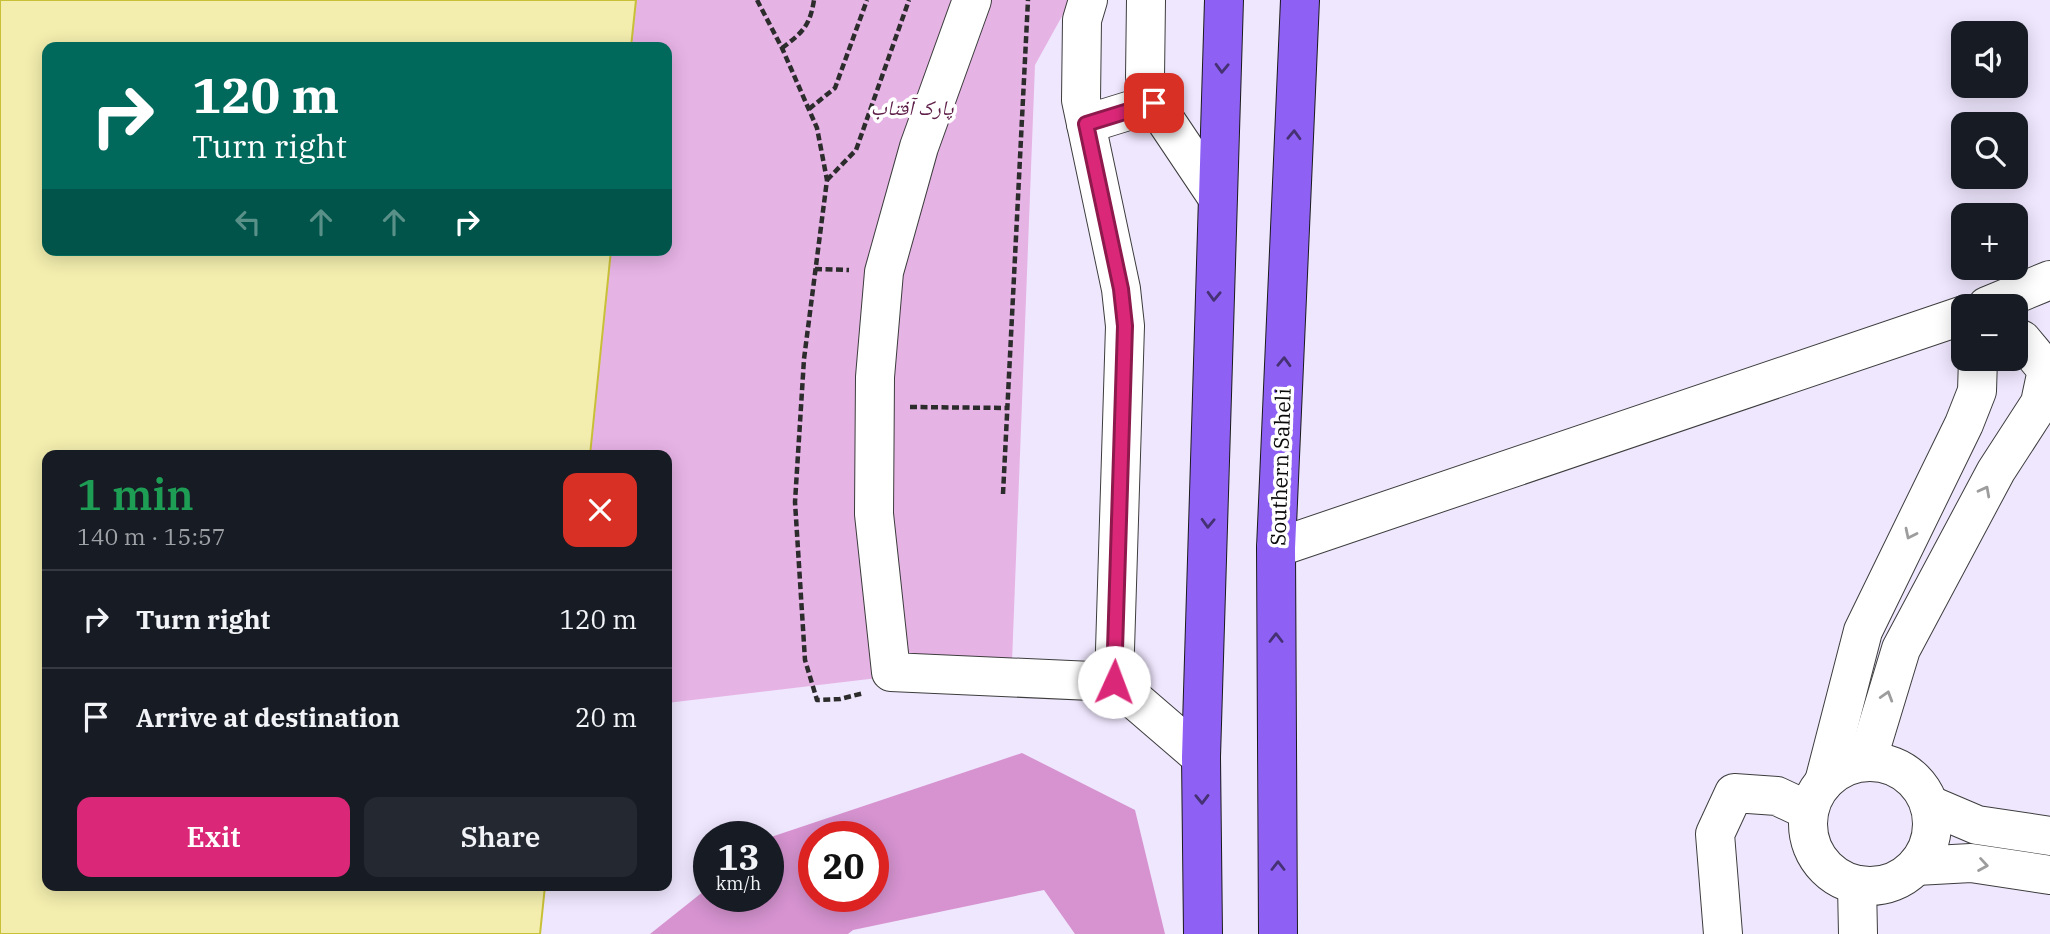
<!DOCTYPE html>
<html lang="en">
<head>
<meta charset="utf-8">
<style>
	body { margin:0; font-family:"IBM Plex Serif","Noto Naskh Arabic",serif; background:#242831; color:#f1f3f6; height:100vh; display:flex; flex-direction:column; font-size:26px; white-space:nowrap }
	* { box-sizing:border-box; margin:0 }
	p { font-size:23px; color:#9ea1a6 }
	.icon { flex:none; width:38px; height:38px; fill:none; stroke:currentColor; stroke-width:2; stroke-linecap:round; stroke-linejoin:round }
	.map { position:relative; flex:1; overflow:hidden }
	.details { position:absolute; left:42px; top:450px; width:630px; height:441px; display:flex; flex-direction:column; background:#171b24; border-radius:14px; box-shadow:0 4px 18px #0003 }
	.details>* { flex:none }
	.top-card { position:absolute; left:42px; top:42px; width:630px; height:214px; border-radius:14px; box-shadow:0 4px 18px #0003; background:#00695c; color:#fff; overflow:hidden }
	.fabs { position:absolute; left:1951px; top:21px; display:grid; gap:14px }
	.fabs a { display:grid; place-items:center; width:77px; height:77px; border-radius:14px; background:#171b24; box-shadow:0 4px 18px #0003; font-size:35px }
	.speed { position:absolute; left:693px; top:821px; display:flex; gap:14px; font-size:35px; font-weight:700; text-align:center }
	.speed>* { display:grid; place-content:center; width:91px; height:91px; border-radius:50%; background:#171b24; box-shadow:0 4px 18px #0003; line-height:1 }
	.speed small { font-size:18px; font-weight:400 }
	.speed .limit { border:10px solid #d22; background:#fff; color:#111 }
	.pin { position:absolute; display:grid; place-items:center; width:60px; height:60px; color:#fff; margin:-30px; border-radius:14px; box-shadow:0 4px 10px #0006 }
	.me { position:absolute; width:77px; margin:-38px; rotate:2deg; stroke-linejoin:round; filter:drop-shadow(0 0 5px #0008) }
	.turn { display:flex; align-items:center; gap:24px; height:147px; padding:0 35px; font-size:32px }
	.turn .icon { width:91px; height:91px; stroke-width:2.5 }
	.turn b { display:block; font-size:49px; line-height:60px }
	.lanes { display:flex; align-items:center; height:66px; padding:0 35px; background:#0003; justify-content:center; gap:35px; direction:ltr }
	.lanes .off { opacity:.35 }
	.round { display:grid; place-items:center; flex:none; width:74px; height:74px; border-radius:14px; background:#242831 }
	.head { display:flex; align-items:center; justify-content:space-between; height:119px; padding:0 35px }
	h1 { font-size:42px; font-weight:600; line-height:52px; color:#1e9e55 }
	.cta { display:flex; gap:14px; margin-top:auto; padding:14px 35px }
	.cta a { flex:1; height:80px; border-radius:14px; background:#db2777; color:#fff; font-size:28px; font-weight:600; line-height:80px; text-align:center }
	.cta a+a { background:#242831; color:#f1f3f6 }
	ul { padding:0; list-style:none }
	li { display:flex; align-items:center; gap:21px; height:98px; padding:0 35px; border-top:2px solid #363941 }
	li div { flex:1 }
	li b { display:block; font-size:26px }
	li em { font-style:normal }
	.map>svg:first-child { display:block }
	.green { fill:#e6b3e5 }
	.forest { fill:#d693d0; fill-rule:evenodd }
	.water { fill:#f3eeae; stroke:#c8c037; stroke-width:2 }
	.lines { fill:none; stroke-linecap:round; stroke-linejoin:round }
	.minor-casing { stroke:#3d3d3d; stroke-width:40 }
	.major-casing { stroke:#1b1b1b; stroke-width:40 }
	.path { stroke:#2c2c2c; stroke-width:4.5; stroke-dasharray:7 3.5; stroke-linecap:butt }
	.minor { stroke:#fff; stroke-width:38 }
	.major { stroke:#8e61f4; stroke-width:38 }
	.oneway { stroke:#453173 }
	.oneway2 { stroke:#9d9d9d }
	.route-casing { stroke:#8e194d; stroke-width:18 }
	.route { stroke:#db2777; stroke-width:12 }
	.labels { text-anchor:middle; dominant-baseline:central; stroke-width:7; stroke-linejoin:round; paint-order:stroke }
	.park-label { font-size:21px; font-style:italic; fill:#5e1e48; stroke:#fff }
	.street-label { font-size:21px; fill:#0a0a0a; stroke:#fff }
</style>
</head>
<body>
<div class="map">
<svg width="2050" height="934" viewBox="0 0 2050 934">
	<rect width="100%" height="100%" fill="#efe7fe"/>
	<polygon class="green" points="612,0 1071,0 1035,65 1012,662 667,703 667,455 582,455 596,250 667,250 667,47 611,47"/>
	<path class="forest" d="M1022 753 1135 810 1165 934H1075L1044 890 853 930 848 934H650L709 887V896H768V840L771 837ZM873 836V896H814V836Z"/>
	<polygon class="water" points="0,0 636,0 631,47 47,47 47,250 611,250 590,455 47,455 47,886 545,886 540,934 0,934"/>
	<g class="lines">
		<g class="minor-casing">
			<g id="minor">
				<polyline points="972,0 919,147 884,272 875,377 874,514 891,672 1114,682 1201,757"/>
				<polyline points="1088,0 1082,20 1081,100 1121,289 1125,326 1114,682"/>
				<polyline points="1146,0 1145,77 1154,103 1217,197"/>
				<polyline points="1086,124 1154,103"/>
				<polyline points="1987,306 2050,280"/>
				<polyline points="1276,548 1964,315"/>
				<polyline points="1867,761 1901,649 1996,471 2040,403 2047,370 2022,340 2016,337"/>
				<circle cx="1870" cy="824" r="62"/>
				<polyline points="1824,782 1863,631 1964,424 1977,391 1978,359"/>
				<polyline points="1930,805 1977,825 2050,836"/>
				<polyline points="1916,866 1971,863 2050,875"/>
				<polyline points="1857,885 1858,934"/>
				<polyline points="1723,934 1715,834 1734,793 1777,796 1809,811"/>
			</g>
		</g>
		<g class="major-casing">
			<g id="major">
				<polyline points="1203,934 1201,757 1224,0"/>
				<polyline points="1278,934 1276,548 1300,0"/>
			</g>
		</g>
		<g class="path">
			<polyline points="757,0 782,48 817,128 827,180 804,359 795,502 805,660 817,700 840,699 864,693"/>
			<path d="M782 48C802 33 810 26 814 0"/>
			<polyline points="809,109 835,88 867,0"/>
			<polyline points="827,180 856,150 909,0"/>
			<polyline points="815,269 849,270"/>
			<polyline points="910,407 1007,408"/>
			<polyline points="1003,494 1028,0"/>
		</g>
		<use href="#minor" class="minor"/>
		<use href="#major" class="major"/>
	</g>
	<defs><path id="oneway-chevron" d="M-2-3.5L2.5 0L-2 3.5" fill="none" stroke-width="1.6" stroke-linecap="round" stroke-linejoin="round" transform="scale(1.75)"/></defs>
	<g class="oneway">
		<use href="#oneway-chevron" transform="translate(1222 68) rotate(92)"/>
		<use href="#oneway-chevron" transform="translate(1294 135) rotate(-88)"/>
		<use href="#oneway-chevron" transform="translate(1214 296) rotate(92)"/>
		<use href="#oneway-chevron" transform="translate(1284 362) rotate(-88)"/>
		<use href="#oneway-chevron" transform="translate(1208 523) rotate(92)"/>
		<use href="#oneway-chevron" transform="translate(1276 638) rotate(-90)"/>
		<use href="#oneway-chevron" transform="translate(1202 799) rotate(89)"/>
		<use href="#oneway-chevron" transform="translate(1278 866) rotate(-90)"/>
	</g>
	<g class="oneway2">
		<use href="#oneway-chevron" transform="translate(1985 491) rotate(-62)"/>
		<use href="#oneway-chevron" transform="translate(1910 534) rotate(116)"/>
		<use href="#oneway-chevron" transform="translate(1887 696) rotate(-73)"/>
		<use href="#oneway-chevron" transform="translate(1983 865) rotate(9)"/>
	</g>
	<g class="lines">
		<g class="route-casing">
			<polyline id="route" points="1114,682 1125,326 1121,289 1086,124 1154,103"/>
		</g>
		<use href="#route" class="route"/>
	</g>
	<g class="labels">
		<g class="park-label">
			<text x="912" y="107">پارک آفتاب</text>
		</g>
		<g class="street-label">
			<text transform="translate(1280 467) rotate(-88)">Southern Saheli</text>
		</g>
	</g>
</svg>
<div class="fabs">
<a><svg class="icon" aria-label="sound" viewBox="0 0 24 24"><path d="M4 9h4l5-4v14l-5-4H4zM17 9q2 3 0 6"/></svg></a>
<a><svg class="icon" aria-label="search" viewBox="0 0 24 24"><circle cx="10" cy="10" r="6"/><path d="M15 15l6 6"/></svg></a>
<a>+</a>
<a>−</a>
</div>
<div class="speed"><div>13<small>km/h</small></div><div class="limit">20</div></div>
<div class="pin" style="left:1154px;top:103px;background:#d93025"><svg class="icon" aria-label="arrive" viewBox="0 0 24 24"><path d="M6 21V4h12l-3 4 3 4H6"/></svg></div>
<svg class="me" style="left:1114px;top:682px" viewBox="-20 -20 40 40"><circle r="19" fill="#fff"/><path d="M0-13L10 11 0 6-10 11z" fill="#db2777"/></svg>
<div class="top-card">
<div class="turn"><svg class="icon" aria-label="right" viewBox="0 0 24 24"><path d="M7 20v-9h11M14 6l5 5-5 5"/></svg><div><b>120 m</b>Turn right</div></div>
<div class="lanes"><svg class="icon off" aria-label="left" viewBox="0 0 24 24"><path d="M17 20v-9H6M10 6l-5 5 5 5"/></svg><svg class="icon off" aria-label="ahead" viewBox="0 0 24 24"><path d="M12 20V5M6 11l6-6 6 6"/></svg><svg class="icon off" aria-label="ahead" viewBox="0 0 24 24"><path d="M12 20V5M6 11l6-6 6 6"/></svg><svg class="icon" aria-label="right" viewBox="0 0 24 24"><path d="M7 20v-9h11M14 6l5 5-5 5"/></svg></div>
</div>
<section class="details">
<div class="head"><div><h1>1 min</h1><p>140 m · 15:57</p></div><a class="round" style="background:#d93025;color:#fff"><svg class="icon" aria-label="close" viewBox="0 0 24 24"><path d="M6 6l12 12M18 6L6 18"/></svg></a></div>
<ul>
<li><svg class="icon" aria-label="right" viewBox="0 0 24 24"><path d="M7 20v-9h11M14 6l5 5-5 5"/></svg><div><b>Turn right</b></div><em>120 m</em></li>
<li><svg class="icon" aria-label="arrive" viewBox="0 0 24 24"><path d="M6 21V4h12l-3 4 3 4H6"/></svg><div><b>Arrive at destination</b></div><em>20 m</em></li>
</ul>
<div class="cta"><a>Exit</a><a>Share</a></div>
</section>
</div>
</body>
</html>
